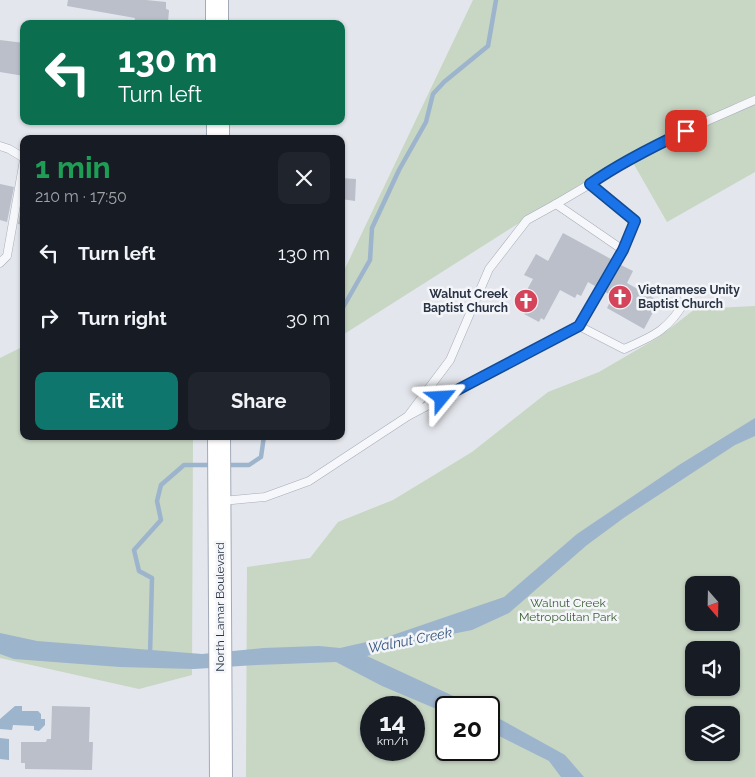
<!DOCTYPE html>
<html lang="en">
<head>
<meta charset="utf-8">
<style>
	body { margin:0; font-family:Raleway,sans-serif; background:#20242c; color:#f1f3f6; height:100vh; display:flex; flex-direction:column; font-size:19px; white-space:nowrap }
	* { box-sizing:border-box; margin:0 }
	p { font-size:16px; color:#9ea1a6 }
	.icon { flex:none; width:28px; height:28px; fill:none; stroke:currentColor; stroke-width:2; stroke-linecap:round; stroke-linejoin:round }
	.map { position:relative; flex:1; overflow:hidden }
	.panel { position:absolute; left:20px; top:135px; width:325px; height:305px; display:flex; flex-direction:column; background:#171b24; border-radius:10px; box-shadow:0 1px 4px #0004 }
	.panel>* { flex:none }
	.hud { position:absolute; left:20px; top:20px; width:325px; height:105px; border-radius:10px; box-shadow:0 1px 4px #0004; background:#0b6e4f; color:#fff; overflow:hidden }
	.needle { width:32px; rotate:160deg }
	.tools { position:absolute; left:685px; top:576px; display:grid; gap:10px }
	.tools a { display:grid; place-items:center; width:55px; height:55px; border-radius:10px; background:#171b24; box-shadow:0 1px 4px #0004; font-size:25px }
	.speed { position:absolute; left:360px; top:696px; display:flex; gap:10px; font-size:25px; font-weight:700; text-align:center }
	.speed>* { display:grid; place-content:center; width:65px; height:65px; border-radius:50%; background:#171b24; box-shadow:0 1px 4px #0004; line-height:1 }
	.speed small { font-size:12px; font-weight:400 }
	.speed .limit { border:2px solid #111; border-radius:8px; background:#fff; color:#111 }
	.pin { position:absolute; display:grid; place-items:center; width:42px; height:42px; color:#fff; margin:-21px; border-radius:10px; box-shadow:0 2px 8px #0006 }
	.me { position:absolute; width:55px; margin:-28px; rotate:63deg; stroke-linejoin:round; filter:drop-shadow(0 0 4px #0008) }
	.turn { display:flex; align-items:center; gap:18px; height:105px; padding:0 15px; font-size:22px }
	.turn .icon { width:65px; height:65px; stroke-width:2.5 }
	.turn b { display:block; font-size:35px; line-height:42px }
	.round { display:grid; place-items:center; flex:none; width:52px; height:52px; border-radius:10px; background:#20242c }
	.head { display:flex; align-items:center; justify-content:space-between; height:85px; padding:0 15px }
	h1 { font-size:30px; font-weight:700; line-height:38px; color:#1e9e55 }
	.primary-button { display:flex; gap:10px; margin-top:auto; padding:10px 15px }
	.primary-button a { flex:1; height:58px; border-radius:10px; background:#0f766e; color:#fff; font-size:20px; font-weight:700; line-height:58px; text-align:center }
	.primary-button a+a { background:#20242c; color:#f1f3f6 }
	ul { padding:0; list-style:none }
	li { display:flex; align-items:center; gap:15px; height:65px; padding:0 15px }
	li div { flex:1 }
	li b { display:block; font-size:19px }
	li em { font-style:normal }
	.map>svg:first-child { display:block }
	.green { fill:#c8d6c4; fill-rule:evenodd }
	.water { fill:#9db4cd }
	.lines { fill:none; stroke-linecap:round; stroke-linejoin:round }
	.stream { stroke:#9db4cd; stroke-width:4.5 }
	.building { fill:#babfca }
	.service-casing { stroke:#a8adb7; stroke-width:9 }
	.primary-casing { stroke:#a2aab8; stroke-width:24 }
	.service { stroke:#f6f7fa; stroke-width:8 }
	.primary { stroke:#fff; stroke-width:22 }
	.route-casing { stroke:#114b97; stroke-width:12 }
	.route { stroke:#1a73e8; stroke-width:9 }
	.labels { text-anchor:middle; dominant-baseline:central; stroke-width:5; stroke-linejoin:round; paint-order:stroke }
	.poi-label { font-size:12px; font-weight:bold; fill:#2a3445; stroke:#f3f5f9; text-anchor:start }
	.park-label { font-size:12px; fill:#3e6136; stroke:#f3f5f9 }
	.street-label { font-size:12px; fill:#2a3445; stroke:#f3f5f9 }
	.water-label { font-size:14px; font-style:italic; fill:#32527b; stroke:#f3f5f9 }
</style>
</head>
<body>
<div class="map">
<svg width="755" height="777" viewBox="0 0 755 777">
	<rect width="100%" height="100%" fill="#e3e6ec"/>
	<g class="green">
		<polygon points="473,0 755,0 755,172 667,222 628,154 341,336 341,277"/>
		<path d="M755 306V777H246L247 567 310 558 338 522 393 500 472 452 548 392 599 372 659 337 695 309ZM694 585H731V622H694ZM694 650H731V688H694ZM371 708H414V750H371ZM446 708H489V750H446ZM694 715H731V752H694Z"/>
		<polygon points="24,346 24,436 193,436 192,675 139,689 0,658 0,358"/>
	</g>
	<g class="water">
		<polygon points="755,418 755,436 735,445 625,517 587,545 509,613 472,630 407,643 367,656 477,707 446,708 446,713 382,686 336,662 257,665 194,669 120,667 14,659 0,654 0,633 37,641 202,654 263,648 319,646 340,648 384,638 504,597 577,534 679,465"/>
		<polygon points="15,706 22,706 22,711 38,711 41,714 41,719 45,719 45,725 39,731 34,730 34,726 13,725 12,730 0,729 0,719"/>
		<polygon points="489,713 565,755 584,777 561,777 549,761 489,731"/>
		<polygon points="0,738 9,739 9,760 0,759"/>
	</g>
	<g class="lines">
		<g class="stream">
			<polyline points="341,311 370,260 372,228 399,170 426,122 433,94 444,82 488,46 496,0"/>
			<polyline points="226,465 249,465 261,457 264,436"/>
			<polyline points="150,655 152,578 139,571 134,550 161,520 157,501 161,485 184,465 213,465"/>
		</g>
	</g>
	<g class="building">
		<polygon points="68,0 146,0 166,2 166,9 169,10 168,22 160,21 160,24 134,24 135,18 67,6"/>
		<polygon points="0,40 24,43 24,76 0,72"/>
		<polygon points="341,178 356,179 355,201 341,199"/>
		<polygon points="0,184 14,187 7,222 0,220"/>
		<polygon points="24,194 24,225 18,224"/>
		<polygon points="563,233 611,259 595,286 588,282 581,296 577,294 575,298 560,290 544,320 541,318 539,322 524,314 526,310 518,306 533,279 524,275 536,254 548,261"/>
		<polygon points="621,265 633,271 627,283 659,301 644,329 607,308 613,296 605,292"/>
		<polygon points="52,706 90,707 89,742 93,742 92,770 25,769 25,763 21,763 21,742 46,742 47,739 51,739"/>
	</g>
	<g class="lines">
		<g class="service-casing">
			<g id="service">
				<polyline points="0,146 9,149 24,158"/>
				<path d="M590 184C640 148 698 125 755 100"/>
				<polyline points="556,204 590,184 635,221 623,250"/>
				<polyline points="0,263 7,256 24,160"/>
				<path d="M579 326 624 349C654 336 670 329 686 299L683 291"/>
				<polyline points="222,501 265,497 309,481 408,416 579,326 623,250 556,204 527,220 489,269 450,360 408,416"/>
			</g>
		</g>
		<g class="primary-casing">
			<g id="primary">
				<polyline points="217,0 217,24"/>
				<polyline points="218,121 218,139"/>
				<polyline points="219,436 221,777"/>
			</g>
		</g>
		<use href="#service" class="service"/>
		<use href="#primary" class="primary"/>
	</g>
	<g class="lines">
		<g class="route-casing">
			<path id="route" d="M442 398 579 326 623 250 635 221 590 184C620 163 652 147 686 131"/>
		</g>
		<use href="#route" class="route"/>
	</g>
	<defs>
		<g id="church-disc" transform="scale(1.25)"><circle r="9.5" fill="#d4445a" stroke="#f3f5f9"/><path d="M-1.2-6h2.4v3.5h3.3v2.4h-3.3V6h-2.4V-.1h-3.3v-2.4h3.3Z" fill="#fff"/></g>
	</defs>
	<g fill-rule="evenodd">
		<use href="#church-disc" x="620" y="297"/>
		<use href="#church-disc" x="526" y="301"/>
	</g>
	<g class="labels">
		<g class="poi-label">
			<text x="638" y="290">Vietnamese Unity<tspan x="638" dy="14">Baptist Church</tspan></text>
			<text x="508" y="294" text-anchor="end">Walnut Creek<tspan x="508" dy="14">Baptist Church</tspan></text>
		</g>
		<g class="park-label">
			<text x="568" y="603">Walnut Creek<tspan x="568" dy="14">Metropolitan Park</tspan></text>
		</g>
		<g class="street-label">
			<text transform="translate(220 607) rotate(-90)">North Lamar Boulevard</text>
		</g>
		<g class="water-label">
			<text transform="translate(410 640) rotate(-11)">Walnut Creek</text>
		</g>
	</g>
</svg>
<div class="tools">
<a><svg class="needle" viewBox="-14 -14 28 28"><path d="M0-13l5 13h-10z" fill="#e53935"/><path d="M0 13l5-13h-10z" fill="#9ea1a6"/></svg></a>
<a><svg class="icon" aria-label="sound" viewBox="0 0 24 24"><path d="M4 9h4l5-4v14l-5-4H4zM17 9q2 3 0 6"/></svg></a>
<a><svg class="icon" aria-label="layers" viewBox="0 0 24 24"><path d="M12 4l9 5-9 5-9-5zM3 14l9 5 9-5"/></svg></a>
</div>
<div class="speed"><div>14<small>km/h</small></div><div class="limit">20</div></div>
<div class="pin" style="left:686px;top:131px;background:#d93025"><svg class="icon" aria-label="arrive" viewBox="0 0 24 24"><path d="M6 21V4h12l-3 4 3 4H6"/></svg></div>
<svg class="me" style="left:442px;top:398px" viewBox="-20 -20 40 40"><path d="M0-17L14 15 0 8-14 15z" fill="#1a73e8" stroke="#fff" stroke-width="4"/></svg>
<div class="hud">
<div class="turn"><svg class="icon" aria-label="left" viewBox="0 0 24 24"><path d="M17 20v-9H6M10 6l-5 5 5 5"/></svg><div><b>130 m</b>Turn left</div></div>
</div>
<section class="panel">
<div class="head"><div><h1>1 min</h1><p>210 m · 17:50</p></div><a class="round"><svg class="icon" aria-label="close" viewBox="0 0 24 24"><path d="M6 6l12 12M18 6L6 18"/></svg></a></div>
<ul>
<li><svg class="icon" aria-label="left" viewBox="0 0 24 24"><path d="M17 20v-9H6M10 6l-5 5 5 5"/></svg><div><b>Turn left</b></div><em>130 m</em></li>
<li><svg class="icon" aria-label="right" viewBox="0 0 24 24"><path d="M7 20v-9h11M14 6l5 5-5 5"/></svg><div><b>Turn right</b></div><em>30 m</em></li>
</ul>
<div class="primary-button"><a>Exit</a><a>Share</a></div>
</section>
</div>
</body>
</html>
